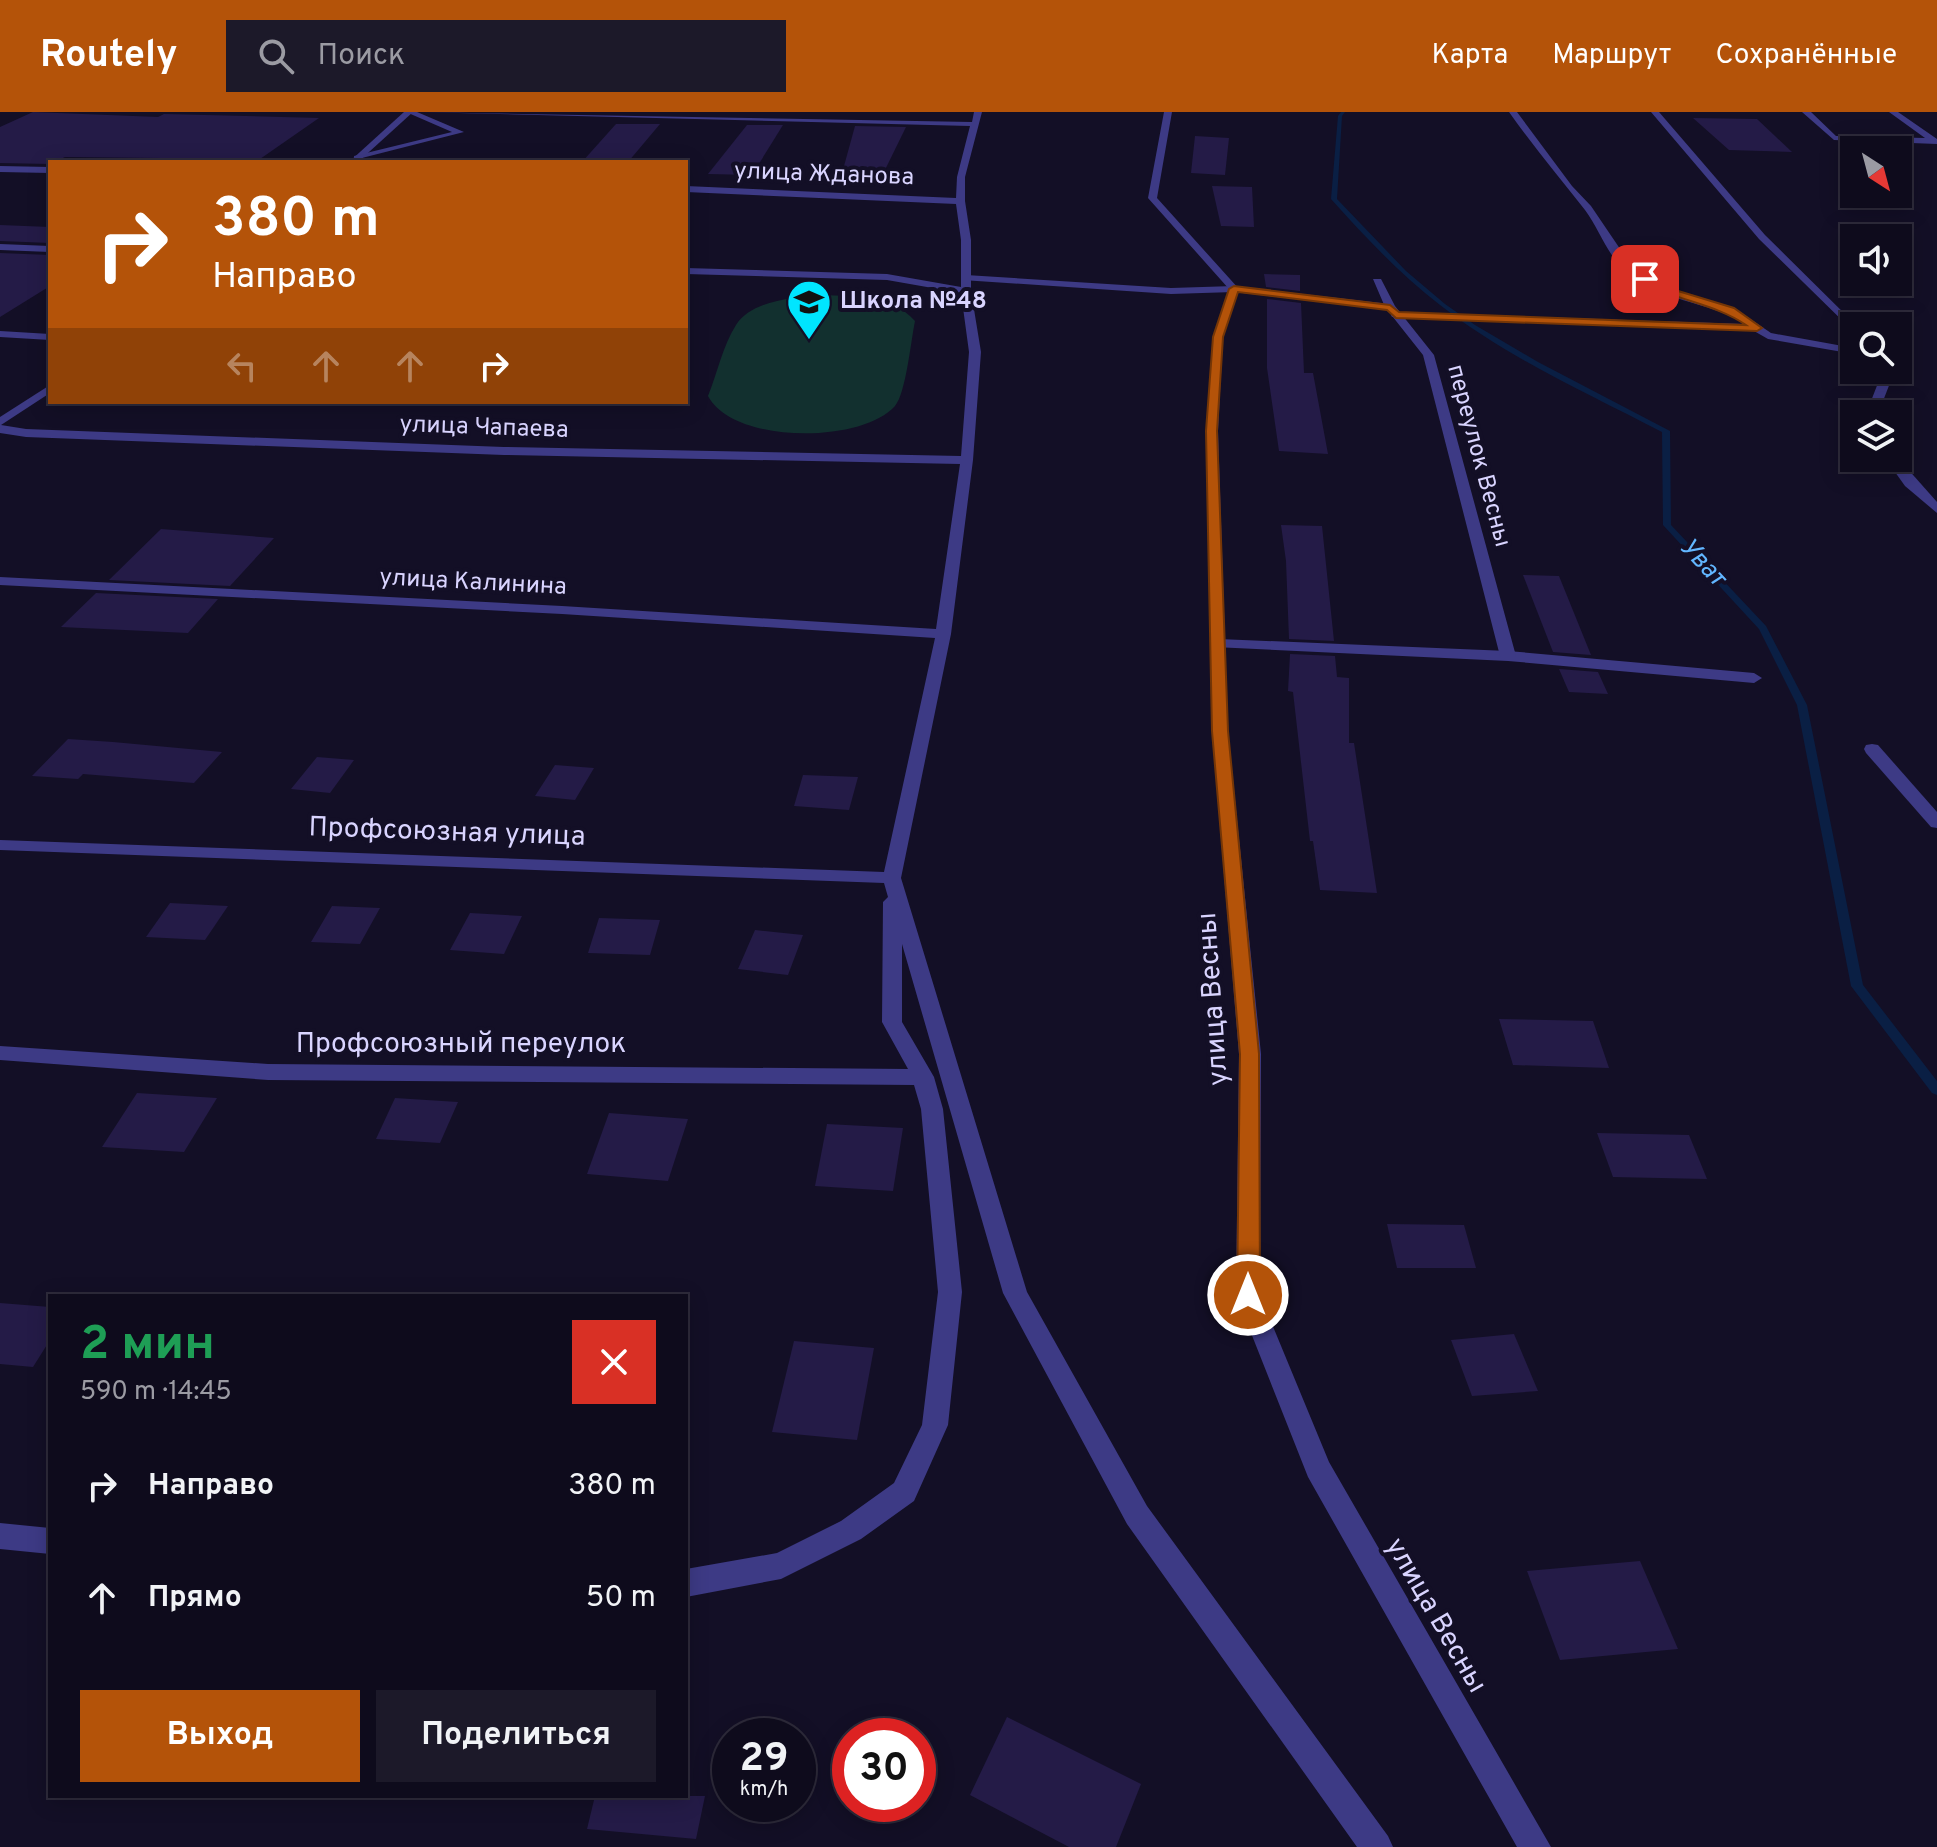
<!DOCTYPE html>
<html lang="ru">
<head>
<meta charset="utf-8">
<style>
	body { margin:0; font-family:Overpass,sans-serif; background:#1c1929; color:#f1f3f6; height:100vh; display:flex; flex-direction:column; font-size:30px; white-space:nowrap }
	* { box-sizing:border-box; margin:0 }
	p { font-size:26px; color:#9b9ba3 }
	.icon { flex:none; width:44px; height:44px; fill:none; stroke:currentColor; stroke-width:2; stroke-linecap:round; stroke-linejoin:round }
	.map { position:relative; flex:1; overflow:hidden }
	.side { position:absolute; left:48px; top:1182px; width:640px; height:504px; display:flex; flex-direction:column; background:#0e0b1c; border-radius:0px; box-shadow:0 4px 20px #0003,0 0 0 2px #2e2b3b }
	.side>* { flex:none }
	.guide { position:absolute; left:48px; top:48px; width:640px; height:244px; border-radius:0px; box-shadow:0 4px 20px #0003,0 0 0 2px #2e2b3b; background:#b45309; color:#fff; overflow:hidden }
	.needle { width:52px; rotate:144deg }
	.fabs { position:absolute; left:1840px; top:24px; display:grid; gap:16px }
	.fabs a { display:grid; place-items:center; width:72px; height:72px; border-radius:0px; background:#0e0b1c; box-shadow:0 4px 20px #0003,0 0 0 2px #2e2b3b; font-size:40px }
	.speed { position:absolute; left:712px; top:1606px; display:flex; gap:16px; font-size:40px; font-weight:700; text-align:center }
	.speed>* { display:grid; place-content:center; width:104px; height:104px; border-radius:50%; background:#0e0b1c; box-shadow:0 4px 20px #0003,0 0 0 2px #2e2b3b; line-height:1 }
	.speed small { font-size:20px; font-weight:400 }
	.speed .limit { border:12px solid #d22; background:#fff; color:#111 }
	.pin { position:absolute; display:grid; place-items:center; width:68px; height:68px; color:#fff; margin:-34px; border-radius:16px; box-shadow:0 4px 12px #0006 }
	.me { position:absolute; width:88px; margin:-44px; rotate:0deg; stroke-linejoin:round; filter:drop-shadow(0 0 6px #0008) }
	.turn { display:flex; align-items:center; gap:28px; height:168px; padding:0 32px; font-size:36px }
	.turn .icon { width:104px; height:104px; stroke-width:2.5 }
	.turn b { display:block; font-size:56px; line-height:68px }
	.lanes { display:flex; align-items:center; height:76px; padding:0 32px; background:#0003; justify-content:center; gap:40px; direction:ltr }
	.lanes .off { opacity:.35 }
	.round { display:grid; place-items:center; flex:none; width:84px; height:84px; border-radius:0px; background:#1c1929 }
	.head { display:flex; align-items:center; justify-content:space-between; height:136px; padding:0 32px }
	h1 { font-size:48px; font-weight:700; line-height:60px; color:#1e9e55 }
	.action { display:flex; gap:16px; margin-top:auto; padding:16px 32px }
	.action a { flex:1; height:92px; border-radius:0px; background:#b45309; color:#fff; font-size:32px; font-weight:700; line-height:92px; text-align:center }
	.action a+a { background:#1c1929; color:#f1f3f6 }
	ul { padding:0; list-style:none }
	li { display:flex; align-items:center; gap:24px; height:112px; padding:0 32px }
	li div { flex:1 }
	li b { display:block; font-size:30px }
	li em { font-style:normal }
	header { display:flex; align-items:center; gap:48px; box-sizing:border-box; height:112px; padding:0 40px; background:#b45309; color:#fff }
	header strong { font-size:38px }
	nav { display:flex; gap:44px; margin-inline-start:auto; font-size:28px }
	.search { width:560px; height:72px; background:#1c1929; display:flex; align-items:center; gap:20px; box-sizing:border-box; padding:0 28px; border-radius:0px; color:#9b9ba3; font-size:30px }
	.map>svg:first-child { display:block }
	.green { fill:#12302f }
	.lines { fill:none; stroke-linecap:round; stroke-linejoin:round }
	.stream { fill:#0a1f44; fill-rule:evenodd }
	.building { fill:#241b47 }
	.lane { fill:#3d3a85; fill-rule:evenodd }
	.street { fill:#3d3a85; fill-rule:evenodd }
	.route { fill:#b45309; stroke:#753606; stroke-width:2 }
	.labels { text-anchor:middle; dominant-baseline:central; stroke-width:8; stroke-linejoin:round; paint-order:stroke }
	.far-street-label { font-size:24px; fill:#d9d4ff; stroke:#130f26 }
	.far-poi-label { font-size:24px; font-weight:bold; fill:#d9d4ff; stroke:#130f26; text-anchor:start }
	.far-water-label { font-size:26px; font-style:italic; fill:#62b6ff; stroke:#130f26 }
	.street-label { font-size:28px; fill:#d9d4ff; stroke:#130f26 }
</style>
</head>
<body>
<header>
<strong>Routely</strong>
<div class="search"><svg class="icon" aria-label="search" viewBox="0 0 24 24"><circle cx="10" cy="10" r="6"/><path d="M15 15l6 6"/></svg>Поиск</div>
<nav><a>Карта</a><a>Маршрут</a><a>Сохранённые</a></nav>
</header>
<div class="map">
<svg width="1937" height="1735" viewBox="0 0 1937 1735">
	<rect width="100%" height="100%" fill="#130f26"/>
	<path class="green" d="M822 183C856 185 891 182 915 209 911 228 906 281 895 294 861 332 733 332 708 284 717 262 723 233 736 213 752 188 796 185 822 183Z"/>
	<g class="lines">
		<path class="stream" d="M1341 0H1345L1342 4 1337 87 1406 159 1445 192 1475 213 1538 250 1670 319 1671 413 1766 514 1807 593 1863 873 1937 969V983L1932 981 1851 874 1797 593 1759 517 1663 413 1662 320C1587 281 1508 246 1440 193 1400 162 1365 125 1331 87L1338 4Z"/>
	</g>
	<g class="building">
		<polygon points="33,0 158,5 164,2 319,6 260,47 65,45 50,52 0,51 0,15"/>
		<polygon points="1693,6 1757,7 1792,40 1729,38"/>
		<polygon points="616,12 660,12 628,50 582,50"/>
		<polygon points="747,13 783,13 752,63 708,62"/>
		<polygon points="855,14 906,15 881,66 841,65"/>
		<polygon points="1195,24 1229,26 1225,63 1191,61"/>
		<polygon points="1212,74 1252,75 1254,115 1221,114"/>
		<polygon points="0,113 50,115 50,131 0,129"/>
		<polygon points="0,141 50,143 50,174 0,205"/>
		<polygon points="1264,162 1300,163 1300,179 1266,175"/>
		<polygon points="1267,187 1301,191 1304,261 1313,261 1328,342 1279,339 1267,256"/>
		<polygon points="1281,413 1322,414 1334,529 1289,527 1286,449"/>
		<polygon points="161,417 274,426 230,474 109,468"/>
		<polygon points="1523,463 1559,464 1591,543 1553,540"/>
		<polygon points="96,481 218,487 188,521 61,515"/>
		<polygon points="1290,542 1335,544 1337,565 1349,566 1349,631 1354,631 1377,781 1320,778 1313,729 1310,729 1293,580 1288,579"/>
		<polygon points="1559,557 1598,560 1608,582 1569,580"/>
		<polygon points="68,627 113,630 222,640 194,671 83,662 78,667 32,664"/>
		<polygon points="317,645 354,648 330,681 291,677"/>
		<polygon points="555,653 594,656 575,688 535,684"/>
		<polygon points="803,663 858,665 849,698 794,694"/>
		<polygon points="170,791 228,794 205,828 146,825"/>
		<polygon points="332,794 380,796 360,832 311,830"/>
		<polygon points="470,801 522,804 504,842 450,838"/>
		<polygon points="599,806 660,808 650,843 588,841"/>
		<polygon points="755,818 803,823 788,863 738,857"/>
		<polygon points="1499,907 1593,909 1609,956 1513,953"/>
		<polygon points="137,981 217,986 184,1040 102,1035"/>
		<polygon points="395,986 458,990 440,1031 376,1027"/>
		<polygon points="609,1001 688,1007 668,1069 587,1062"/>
		<polygon points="827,1012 903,1016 893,1079 815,1074"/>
		<polygon points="1597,1021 1689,1023 1707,1067 1613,1065"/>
		<polygon points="1387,1112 1464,1113 1476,1156 1397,1156"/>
		<polygon points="0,1191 50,1195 50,1228 33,1255 0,1252"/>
		<polygon points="1514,1222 1538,1279 1472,1284 1451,1228"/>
		<polygon points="794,1229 874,1236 857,1328 772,1320"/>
		<polygon points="1640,1449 1678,1537 1560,1548 1527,1459"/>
		<polygon points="1007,1605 1141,1672 1116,1735 1069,1735 970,1683"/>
		<polygon points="595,1684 705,1684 696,1727 587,1717"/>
	</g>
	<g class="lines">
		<g class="lane">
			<polygon points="406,0 417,0 464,20 354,48 354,44 452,20"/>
			<path d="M1509 0H1517L1572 74 1591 94 1633 156 1665 175 1734 196 1771 221 1854 236V242L1768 227 1754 219 1392 205 1391 203 1396 200 1744 212C1708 188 1658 190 1626 160 1608 144 1599 117 1585 98 1559 65 1533 34 1509 0Z"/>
			<polygon points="1802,0 1811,0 1836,24 1925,26 1889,0 1898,0 1937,27 1937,32 1834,28"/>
			<polygon points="966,163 1171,176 1234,174 1390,192 1395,195 1390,198 1234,180 1171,182 962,168 961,166"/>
			<polygon points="1219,527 1508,539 1754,561 1762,566 1754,571 1508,549 1214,535 1211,532"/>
			<polygon points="1872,632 1878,633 1937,700 1937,716 1931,715 1866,641 1864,637 1866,633"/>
		</g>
		<g class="street">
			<polygon points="404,0 413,0 358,50 349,50"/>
			<polygon points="417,0 972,10 974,0 982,0 965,65 965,89 971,128 971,179 981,240 973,348 951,522 901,766 1027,1180 1147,1394 1388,1724 1393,1735 1357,1735 1127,1412 1003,1181 902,832 902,910 934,965 943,997 962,1180 948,1313 914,1389 861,1427 781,1467 686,1485 686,1457 777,1441 841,1409 894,1371 922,1313 938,1180 921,997 914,973 268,968 0,948 0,934 268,952 908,957 882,910 883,790 888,785 884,771 0,738 0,728 884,760 935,526 562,502 0,473 0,465 562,494 936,517 960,352 504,343 26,325 0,321 0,305 50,273 50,281 1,313 26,317 504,335 961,344 969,240 961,181 887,168 686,162 686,156 887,162 961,175 961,128 956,92 686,80 686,74 956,86 957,65 970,14"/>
			<polygon points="1164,0 1172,0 1157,86 1239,177 1223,225 1218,319 1228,619 1261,942 1260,1183 1329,1350 1551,1735 1517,1735 1308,1365 1236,1183 1239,942 1212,619 1206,319 1213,225 1229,177 1148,86"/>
			<polygon points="1651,0 1659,0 1765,123 1857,214 1854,214 1854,220 1759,127"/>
			<polygon points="0,54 50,55 50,61 0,60"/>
			<polygon points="0,132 50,134 50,140 0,138"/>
			<polygon points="1373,167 1381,167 1395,194 1434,243 1516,544 1513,547 1503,547 1500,544 1423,243 1385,195"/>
			<polygon points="0,219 50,222 50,228 0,225"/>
			<polygon points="1883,258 1895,258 1878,302 1866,302"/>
			<polygon points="1885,346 1898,346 1937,390 1937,401 1905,374"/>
			<polygon points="0,1411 50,1416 50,1442 0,1437"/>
		</g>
	</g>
	<path class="route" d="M1645 164 1665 175 1734 196 1762 216 1757 219 1396 206 1387 198 1238 180 1223 225 1217 319 1228 619 1259 942 1260 1183 1256 1189 1248 1192 1241 1189 1237 1183 1240 942 1212 619 1206 319 1213 225 1229 177 1234 174 1390 193 1399 200 1746 213C1714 191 1675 189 1642 169Z"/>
	<defs>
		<g id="school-pin" transform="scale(2.3)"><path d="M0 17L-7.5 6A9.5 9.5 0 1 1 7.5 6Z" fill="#00e5ff" stroke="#130f26"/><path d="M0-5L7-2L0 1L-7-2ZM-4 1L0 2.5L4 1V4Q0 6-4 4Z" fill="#111"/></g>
	</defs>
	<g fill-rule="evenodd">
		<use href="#school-pin" x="809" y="190"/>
	</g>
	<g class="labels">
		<g class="far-street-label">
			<text transform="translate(824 63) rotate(2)">улица Жданова</text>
			<text transform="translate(484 316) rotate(2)">улица Чапаева</text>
			<text transform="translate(1478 344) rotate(75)">переулок Весны</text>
			<text transform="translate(473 471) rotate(3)">улица Калинина</text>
		</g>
		<g class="far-poi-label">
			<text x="840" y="190">Школа №48</text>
		</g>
		<g class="far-water-label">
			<text transform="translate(1702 451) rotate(47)">Уват</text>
		</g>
		<g class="street-label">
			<text transform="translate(447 721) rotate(2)">Профсоюзная улица</text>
			<text transform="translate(1214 887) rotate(-94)">улица Весны</text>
			<text x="461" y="933">Профсоюзный переулок</text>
			<text transform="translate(1435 1504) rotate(60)">улица Весны</text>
		</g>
	</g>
</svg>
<div class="fabs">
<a><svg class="needle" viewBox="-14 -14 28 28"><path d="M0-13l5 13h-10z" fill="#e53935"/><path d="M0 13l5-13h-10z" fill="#9b9ba3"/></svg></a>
<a><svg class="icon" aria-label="sound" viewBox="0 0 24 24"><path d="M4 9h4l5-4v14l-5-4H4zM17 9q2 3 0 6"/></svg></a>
<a><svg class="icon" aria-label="search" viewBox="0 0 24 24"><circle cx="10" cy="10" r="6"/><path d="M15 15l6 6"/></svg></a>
<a><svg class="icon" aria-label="layers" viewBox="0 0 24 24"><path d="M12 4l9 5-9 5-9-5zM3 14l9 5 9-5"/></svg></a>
</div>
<div class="speed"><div>29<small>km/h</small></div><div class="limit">30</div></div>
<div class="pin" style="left:1645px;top:167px;background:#d93025"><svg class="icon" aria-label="arrive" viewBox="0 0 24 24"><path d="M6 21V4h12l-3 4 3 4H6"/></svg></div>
<svg class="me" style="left:1248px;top:1183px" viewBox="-20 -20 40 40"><circle r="17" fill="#b45309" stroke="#fff" stroke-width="3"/><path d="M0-11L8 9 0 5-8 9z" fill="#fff"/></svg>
<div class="guide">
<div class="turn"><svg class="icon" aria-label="right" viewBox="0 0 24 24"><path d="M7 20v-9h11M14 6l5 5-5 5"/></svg><div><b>380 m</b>Направо</div></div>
<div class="lanes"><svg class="icon off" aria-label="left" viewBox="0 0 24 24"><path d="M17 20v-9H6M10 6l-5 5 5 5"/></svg><svg class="icon off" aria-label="ahead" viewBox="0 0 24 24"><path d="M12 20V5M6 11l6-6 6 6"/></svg><svg class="icon off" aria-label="ahead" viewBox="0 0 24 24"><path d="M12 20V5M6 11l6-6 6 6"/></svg><svg class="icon" aria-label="right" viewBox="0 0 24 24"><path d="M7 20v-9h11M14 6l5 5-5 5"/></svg></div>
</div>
<section class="side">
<div class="head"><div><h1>2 мин</h1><p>590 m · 14:45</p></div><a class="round" style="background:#d93025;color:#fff"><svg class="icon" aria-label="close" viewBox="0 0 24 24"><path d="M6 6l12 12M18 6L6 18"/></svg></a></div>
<ul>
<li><svg class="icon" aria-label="right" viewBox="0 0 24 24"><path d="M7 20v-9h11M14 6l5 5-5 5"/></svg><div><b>Направо</b></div><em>380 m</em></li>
<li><svg class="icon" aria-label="ahead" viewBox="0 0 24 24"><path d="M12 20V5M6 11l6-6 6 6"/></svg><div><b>Прямо</b></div><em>50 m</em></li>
</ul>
<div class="action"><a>Выход</a><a>Поделиться</a></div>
</section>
</div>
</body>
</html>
